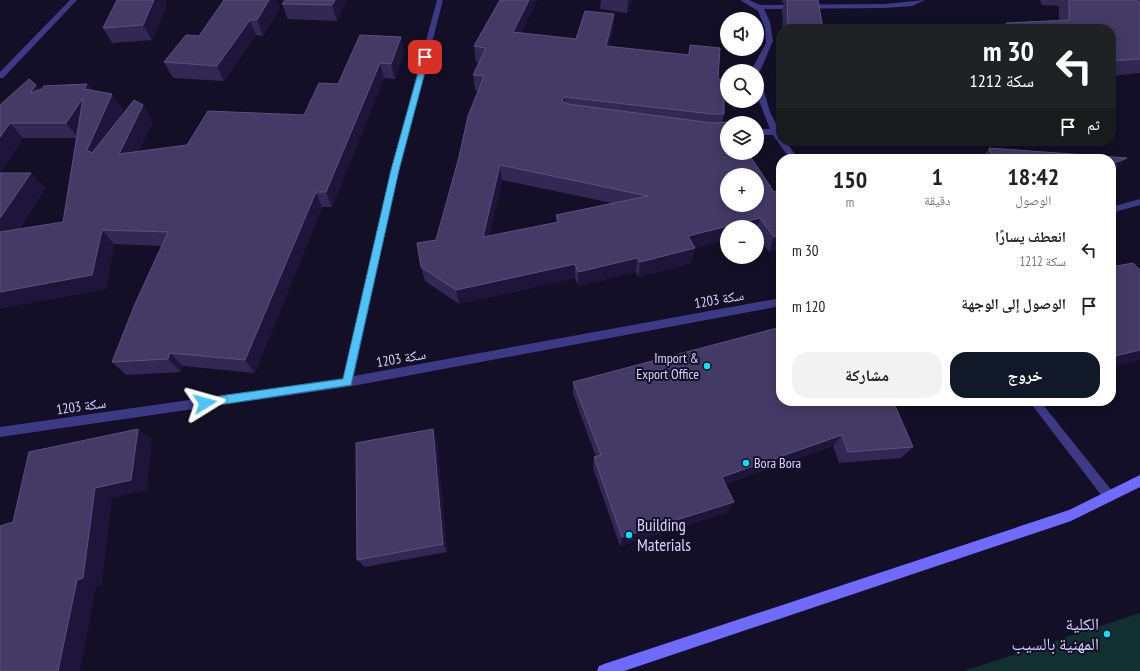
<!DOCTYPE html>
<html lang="ar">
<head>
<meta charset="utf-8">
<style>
	body { margin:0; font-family:"PT Sans Narrow","Noto Naskh Arabic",sans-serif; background:#f2f2f2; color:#222; direction:rtl; height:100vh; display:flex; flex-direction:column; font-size:15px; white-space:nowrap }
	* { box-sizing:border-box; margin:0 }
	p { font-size:13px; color:#767676 }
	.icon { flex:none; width:22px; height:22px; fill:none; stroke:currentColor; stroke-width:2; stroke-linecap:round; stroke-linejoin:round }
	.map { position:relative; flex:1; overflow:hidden; direction:ltr }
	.drawer { position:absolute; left:776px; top:154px; width:340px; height:252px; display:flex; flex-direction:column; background:#fff; border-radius:16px; box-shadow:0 2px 10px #0003; direction:rtl }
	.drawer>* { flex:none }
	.top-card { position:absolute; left:776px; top:24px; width:340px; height:122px; border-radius:16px; box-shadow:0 2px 10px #0003; direction:rtl; background:#202124; color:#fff; overflow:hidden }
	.tools { position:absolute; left:720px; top:12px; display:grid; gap:8px }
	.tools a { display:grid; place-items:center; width:44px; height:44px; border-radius:50%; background:#fff; box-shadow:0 2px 10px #0003; font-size:20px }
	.pin { position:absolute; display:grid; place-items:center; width:34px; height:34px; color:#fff; margin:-17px; border-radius:8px; box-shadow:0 2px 6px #0006 }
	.me { position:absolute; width:44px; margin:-22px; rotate:82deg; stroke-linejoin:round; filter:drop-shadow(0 0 3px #0008) }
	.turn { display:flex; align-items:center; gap:14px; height:84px; padding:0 16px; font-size:18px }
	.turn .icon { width:52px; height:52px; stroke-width:2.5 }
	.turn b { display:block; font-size:28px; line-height:34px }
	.then { display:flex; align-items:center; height:38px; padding:0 16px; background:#0003; gap:8px; font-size:15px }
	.eta { display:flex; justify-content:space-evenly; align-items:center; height:68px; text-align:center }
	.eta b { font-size:24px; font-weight:700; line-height:28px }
	.cta { display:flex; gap:8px; margin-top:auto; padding:8px 16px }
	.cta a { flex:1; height:46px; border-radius:16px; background:#111827; color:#fff; font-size:16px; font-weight:700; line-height:46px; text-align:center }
	.cta a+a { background:#f2f2f2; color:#222 }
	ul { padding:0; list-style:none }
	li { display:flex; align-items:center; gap:12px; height:56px; padding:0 16px }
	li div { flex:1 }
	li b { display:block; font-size:15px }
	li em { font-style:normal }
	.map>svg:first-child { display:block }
	.green { fill:#12302f }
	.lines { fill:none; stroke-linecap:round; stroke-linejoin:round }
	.street { fill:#3d3a85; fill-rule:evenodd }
	.secondary { fill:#6f6bff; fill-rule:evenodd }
	.wall { fill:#312854; fill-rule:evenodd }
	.shaded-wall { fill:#1d163a }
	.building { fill:#433a66; stroke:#5a527e; fill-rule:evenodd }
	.route { fill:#4fc3f7; stroke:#337fa1 }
	.poi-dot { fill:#00e5ff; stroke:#130f26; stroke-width:1.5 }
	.labels { text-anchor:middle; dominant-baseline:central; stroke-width:4; stroke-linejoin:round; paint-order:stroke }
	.street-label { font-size:14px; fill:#d9d4ff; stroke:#130f26 }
	.poi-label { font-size:14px; fill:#d9d4ff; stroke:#130f26; text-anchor:end }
	.near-poi-label { font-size:17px; fill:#d9d4ff; stroke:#130f26; text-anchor:start }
</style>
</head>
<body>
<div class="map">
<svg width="1140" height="671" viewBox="0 0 1140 671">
	<rect width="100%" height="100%" fill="#130f26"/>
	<polygon class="green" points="1140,613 1140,671 964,671"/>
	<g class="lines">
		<g class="street">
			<polygon points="70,0 77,0 3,78 0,78 0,72"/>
			<polygon points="437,0 443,0 399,170 354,376 781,298 781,306 347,387 0,437 0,427 343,378 391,170"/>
			<polygon points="740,0 749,0 760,5 885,4 925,0 912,6 885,8 764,9 770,22 773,41 760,71 757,73 757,71 752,71 753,67 766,43 765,28 758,11"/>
			<polygon points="757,79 761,81 770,112 781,134 781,141 786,141 798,159 790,159 773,135 757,135 757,129 770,129 757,96"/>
			<polygon points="1140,199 1140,205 1111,213 1111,207"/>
			<polygon points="1029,401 1040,401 1113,492 1115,496 1113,500 1109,502 1105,500"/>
		</g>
		<polygon class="secondary" points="1140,475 1140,487 1071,521 624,671 597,671 599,666 604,664 1069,510"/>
	</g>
	<g class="wall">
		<polygon points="285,0 346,0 337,21 288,19 282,4"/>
		<path d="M500 0H537L521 33 576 39 614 14 613 29 609 46 688 55 690 45 718 79 724 114 722 123 774 192 781 190V248L769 252 757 235V227H727L695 248 691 263 638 277 636 272 578 286 575 278 459 304 425 281 421 267 436 240 478 91 475 90 473 75 479 62H476L474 46ZM502 180 612 203 556 215V222L489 236Z"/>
		<polygon points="601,0 632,0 627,13 600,9"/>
		<polygon points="782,0 818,0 823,29 783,29 782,10 784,3 782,3"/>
		<polygon points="1040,0 1140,0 1140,73 1111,76 1111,29 1002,29 1006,23 1059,21 1059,6 1042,5"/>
		<polygon points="167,4 152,40 112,43 103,28"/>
		<polygon points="280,7 263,36 256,35 224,81 173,78 164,62 199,36"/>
		<path d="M401 37 404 52 395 79 384 78 332 207H322L255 373 183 366 181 372 126 375 112 362 162 246 114 244 106 289 0 308V105L36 85 40 90 87 84 92 90 123 109 118 120 153 121 138 152 187 145 304 115 338 84ZM23 138H77L63 222 18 230 45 188 31 173H0Z"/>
		<polygon points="989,148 1127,158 1113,173 1111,159 981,159"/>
		<polygon points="573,382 781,401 965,401 961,405 895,406 913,447 901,458 839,463 833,446 725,484 728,512 620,546 593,468 594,457 596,457 573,394"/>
		<polygon points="437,441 447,552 365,567 357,560"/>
	</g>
	<g class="shaded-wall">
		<polygon points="154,0 165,0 167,4 152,40 143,25"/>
		<polygon points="269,0 277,0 280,7 263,36 257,20"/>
		<polygon points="335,0 346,0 337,21 332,5"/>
		<polygon points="529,0 537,0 514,48 513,32"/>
		<polygon points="628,0 632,0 627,13"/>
		<polygon points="614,14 613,29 606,61 606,46"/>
		<polygon points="250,20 256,35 224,81 217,66"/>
		<polygon points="401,37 404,52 395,79 391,64"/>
		<polygon points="380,63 384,78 332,207 326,192"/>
		<polygon points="87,84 98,99 84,89"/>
		<polygon points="36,85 48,100 30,93"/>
		<polygon points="112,94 123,109 99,165 87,150"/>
		<polygon points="565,97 565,113 562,100"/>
		<polygon points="83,98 78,138 66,123"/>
		<polygon points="143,105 153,121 130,170 119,154"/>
		<polygon points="10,123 23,138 0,174 0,137"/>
		<polygon points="1127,158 1113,173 1111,174 1111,164"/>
		<polygon points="500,165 502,180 486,252 483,237"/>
		<polygon points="31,173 45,188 11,239 0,242 0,218"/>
		<polygon points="316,192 322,207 255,373 245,360"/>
		<polygon points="760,218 757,227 727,227 727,240 684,251 688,236"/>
		<polygon points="102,230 114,244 106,289 0,308 0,292"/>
		<polygon points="781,235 781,248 769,252 774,237"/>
		<polygon points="695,248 691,263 638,277 640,262"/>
		<polygon points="637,258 636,272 578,286 578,272"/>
		<polygon points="575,264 575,278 459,304 456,290"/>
		<polygon points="1140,350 1140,360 1114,366 1111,368 1111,357"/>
		<polygon points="170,353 183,366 181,372 168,359"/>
		<polygon points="138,429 152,440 147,490 112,498 102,585 96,587 80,671 58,671 95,488"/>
		<polygon points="433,429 437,441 447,552 443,544"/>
		<polygon points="842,435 833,446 716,487 722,477"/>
		<polygon points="734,502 728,512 620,546 622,537"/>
	</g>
	<g class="building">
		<polygon points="117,0 154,0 143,25 103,28"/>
		<polygon points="224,0 269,0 257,20 250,20 217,66 164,62 186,35 199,36"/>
		<polygon points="285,0 335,0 332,5 282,4"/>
		<path d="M500 0H529L513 32 576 39 585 11 614 14 606 46 689 55 690 45 720 48 718 79H724V114H712L565 97 562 100 563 102 568 104 712 123 727 122V153H748L774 192 781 190V235L774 237 760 218 688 236 695 248 640 262 637 258 578 272 575 264 456 290 421 267 417 243 436 240 459 157 468 116 484 76 473 75 486 48 474 46ZM500 165 648 196 556 215 559 222 483 237ZM727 175H757V205H727Z"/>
		<polygon points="787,0 818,0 823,29 788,29"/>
		<polygon points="1069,0 1136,0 1140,3 1140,59 1111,61 1111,29 1014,29 1006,23 1069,20"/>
		<polygon points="360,35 401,37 391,64 380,63 326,192 316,192 245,360 170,353 168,359 112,362 135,304 168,232 102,230 92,275 0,292 0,232 63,222 83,98 66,123 10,123 0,137 0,105 29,79 36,85 30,93 42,89 44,86 87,84 84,89 112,94 87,150 92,153 134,100 143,105 119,154 187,145 208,111 304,115 319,83 338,84"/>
		<polygon points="989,148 1127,158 1111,164 1111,159 993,159"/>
		<polygon points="0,173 31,173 0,218"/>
		<polygon points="1133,263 1140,270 1140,350 1111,357 1111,267"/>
		<polygon points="781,327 781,401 893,401 913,447 848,452 842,435 722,477 734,502 622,537 594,457 601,455 573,382"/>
		<polygon points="1111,358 1116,364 1111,365"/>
		<polygon points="138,429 131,480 95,488 83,578 77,580 58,671 0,671 0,526 13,522 29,452"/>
		<polygon points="433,429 443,544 357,560 356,443"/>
	</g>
	<polygon class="route" points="423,55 429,57 399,170 351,385 205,407 202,406 200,403 202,400 205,398 343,379 391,170"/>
	<g class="poi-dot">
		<circle cx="707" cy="366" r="4"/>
		<circle cx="746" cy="463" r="4"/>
		<circle cx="629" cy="535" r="4"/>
		<circle cx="1107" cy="634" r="4"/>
	</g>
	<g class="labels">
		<g class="street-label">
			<text transform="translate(719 299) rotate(-10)">سكة 1203</text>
			<text transform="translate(401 358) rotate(-10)">سكة 1203</text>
			<text transform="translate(81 406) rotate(-8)">سكة 1203</text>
		</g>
		<g class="poi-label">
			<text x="699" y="358">Import &amp;<tspan x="699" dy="16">Export Office</tspan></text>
			<text x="754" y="463" text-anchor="start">Bora Bora</text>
		</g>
		<g class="near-poi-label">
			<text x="637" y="525">Building<tspan x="637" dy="20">Materials</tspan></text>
			<text x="1099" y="624" text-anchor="end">الكلية<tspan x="1099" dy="20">المهنية بالسيب</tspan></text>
		</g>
	</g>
</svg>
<div class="tools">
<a><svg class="icon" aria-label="sound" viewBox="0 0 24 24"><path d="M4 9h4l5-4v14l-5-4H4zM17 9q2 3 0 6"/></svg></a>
<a><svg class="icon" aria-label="search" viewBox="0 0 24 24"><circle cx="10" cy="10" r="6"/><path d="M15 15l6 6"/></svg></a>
<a><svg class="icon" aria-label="layers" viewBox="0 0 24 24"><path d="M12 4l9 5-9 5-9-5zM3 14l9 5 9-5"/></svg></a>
<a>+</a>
<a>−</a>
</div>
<div class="pin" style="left:425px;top:57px;background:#d93025"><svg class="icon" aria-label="arrive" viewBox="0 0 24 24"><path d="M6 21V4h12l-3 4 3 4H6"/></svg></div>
<svg class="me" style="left:205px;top:403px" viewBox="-20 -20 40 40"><path d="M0-17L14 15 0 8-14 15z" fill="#4fc3f7" stroke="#fff" stroke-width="4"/></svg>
<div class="top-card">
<div class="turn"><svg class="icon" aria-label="left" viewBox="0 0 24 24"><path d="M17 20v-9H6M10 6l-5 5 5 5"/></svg><div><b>30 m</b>سكة 1212</div></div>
<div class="then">ثم<svg class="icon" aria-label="arrive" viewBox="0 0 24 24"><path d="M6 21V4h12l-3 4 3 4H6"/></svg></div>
</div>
<section class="drawer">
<div class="eta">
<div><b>18:42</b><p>الوصول</p></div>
<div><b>1</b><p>دقيقة</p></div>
<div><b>150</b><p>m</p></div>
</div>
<ul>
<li><svg class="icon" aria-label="left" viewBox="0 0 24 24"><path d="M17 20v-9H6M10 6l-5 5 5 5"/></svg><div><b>انعطف يسارًا</b><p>سكة 1212</p></div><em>30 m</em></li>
<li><svg class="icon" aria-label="arrive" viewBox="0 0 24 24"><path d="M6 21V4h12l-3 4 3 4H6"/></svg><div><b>الوصول إلى الوجهة</b></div><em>120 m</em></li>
</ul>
<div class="cta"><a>خروج</a><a>مشاركة</a></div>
</section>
</div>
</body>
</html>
